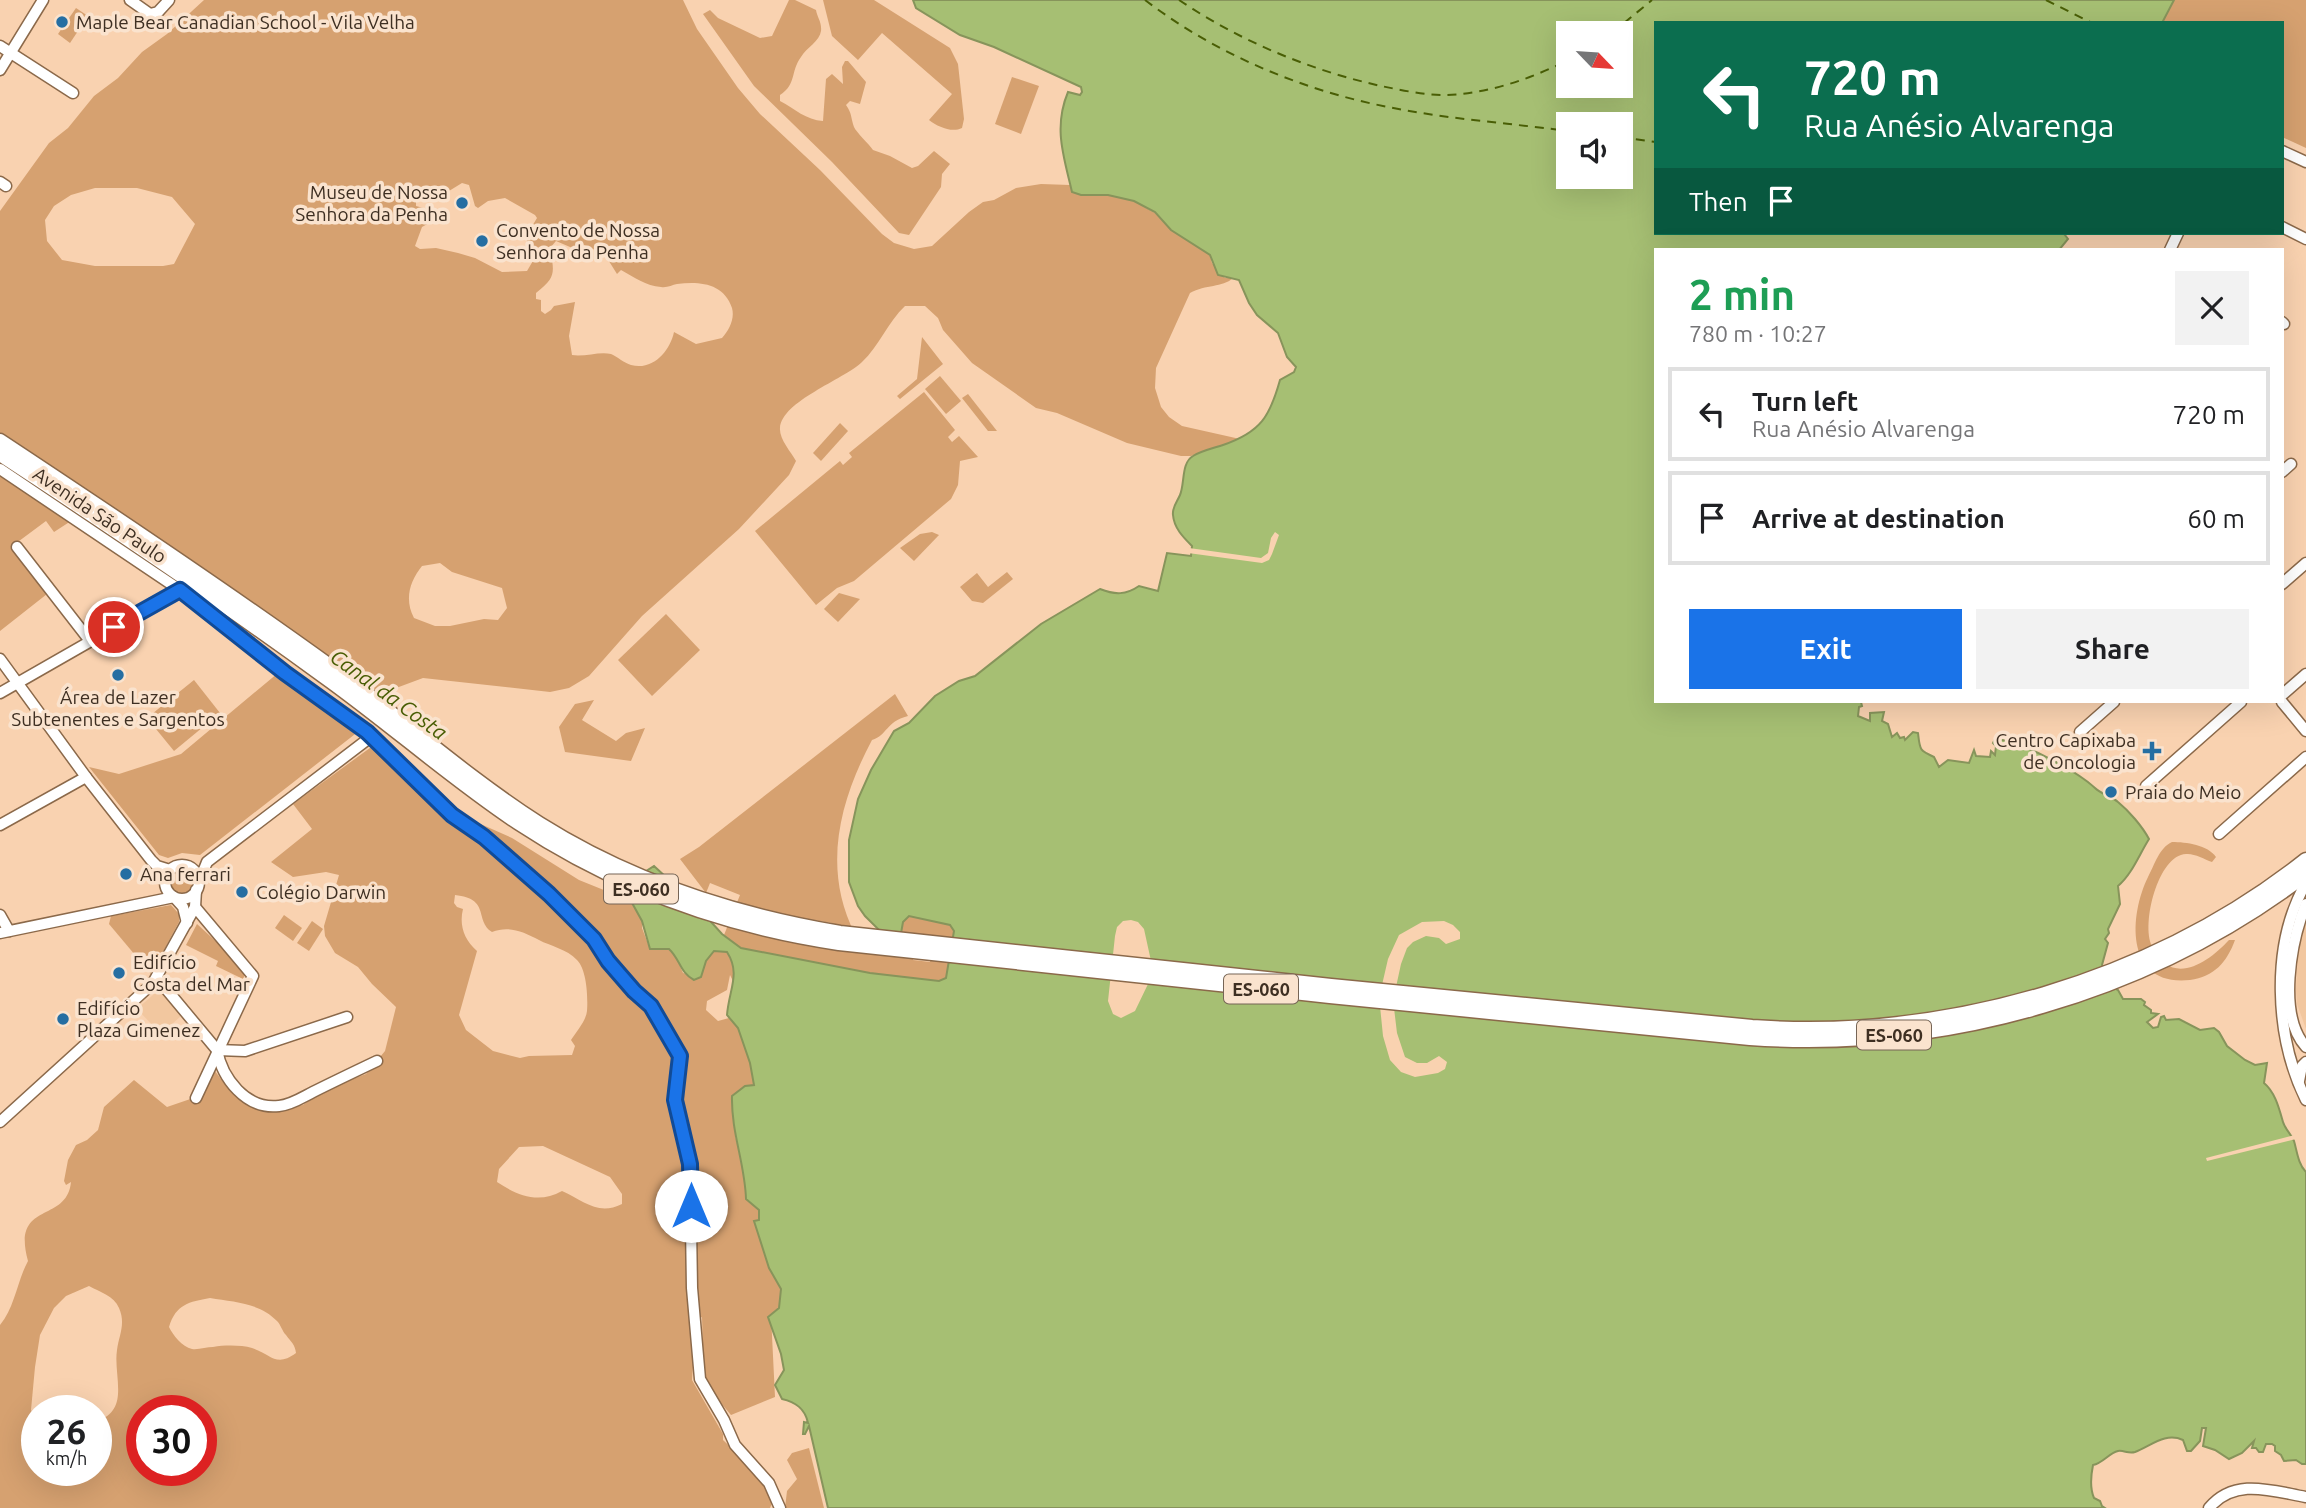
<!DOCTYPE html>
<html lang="en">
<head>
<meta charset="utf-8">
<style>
	body { margin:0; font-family:Ubuntu,sans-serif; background:#f2f2f2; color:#202124; height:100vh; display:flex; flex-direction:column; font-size:26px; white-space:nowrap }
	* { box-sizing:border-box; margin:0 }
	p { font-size:23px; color:#757577 }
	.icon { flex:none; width:38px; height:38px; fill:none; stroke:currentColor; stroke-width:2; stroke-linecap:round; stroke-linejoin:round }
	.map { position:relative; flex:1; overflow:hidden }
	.panel { position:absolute; left:1654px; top:248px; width:630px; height:455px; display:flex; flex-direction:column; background:#fff; border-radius:0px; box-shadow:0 7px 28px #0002 }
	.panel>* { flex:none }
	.top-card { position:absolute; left:1654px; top:21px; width:630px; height:214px; border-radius:0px; box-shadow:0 7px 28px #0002; background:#0b6e4f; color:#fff; overflow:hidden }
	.needle { width:46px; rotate:115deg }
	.tools { position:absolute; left:1556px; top:21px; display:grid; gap:14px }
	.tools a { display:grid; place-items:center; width:77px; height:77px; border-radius:0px; background:#fff; box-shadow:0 7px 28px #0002; font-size:35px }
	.speed { position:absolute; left:21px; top:1395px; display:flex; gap:14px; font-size:35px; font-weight:700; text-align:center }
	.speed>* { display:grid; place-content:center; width:91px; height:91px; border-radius:50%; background:#fff; box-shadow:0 7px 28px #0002; line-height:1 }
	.speed small { font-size:18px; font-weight:400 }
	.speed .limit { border:10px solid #d22; background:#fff; color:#111 }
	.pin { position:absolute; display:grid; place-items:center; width:60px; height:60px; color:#fff; margin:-30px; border:4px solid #fff; border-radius:50%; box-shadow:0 2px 7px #0007 }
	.me { position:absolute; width:77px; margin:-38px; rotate:0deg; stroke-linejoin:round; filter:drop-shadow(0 0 5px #0008) }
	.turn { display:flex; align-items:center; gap:24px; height:147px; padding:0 35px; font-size:32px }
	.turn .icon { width:91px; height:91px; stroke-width:2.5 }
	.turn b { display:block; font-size:49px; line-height:60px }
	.then { display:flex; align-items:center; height:66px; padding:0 35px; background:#0003; gap:14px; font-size:26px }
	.round { display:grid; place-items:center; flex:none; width:74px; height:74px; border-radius:0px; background:#f2f2f2 }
	.head { display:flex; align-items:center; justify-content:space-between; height:119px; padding:0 35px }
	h1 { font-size:42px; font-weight:700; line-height:52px; color:#1e9e55 }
	.button { display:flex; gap:14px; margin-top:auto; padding:14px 35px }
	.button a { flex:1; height:80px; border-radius:0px; background:#1a73e8; color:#fff; font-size:28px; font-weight:700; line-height:80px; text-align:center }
	.button a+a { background:#f2f2f2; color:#202124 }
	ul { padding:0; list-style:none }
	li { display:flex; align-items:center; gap:21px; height:94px; margin:0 14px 10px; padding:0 21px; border:4px solid #e0e0e0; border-radius:0px }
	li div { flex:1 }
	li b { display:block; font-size:26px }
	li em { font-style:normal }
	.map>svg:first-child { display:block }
	.built { fill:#f2c79f }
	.green { fill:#d6a170; fill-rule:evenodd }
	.water { fill:#a6bf73; stroke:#87945b; stroke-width:2; fill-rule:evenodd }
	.pier { fill:#f9d2b0 }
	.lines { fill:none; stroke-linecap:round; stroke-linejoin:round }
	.ferry { stroke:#495e05; stroke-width:2; stroke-dasharray:9 7; stroke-linecap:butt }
	.minor-casing { stroke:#8b694a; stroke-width:13 }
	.major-casing { stroke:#8b694a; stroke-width:17 }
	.minor { stroke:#fff; stroke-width:10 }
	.major { stroke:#fff; stroke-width:14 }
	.route-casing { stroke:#114b97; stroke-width:18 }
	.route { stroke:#1a73e8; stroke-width:12 }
	.poi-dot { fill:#256ea2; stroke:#fae3ce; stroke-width:2.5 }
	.labels { text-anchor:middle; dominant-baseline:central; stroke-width:7; stroke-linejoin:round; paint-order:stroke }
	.shield { fill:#fae3ce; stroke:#766556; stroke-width:2 }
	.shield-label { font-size:18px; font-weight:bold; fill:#3e2f22 }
	.poi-label { font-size:19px; fill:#3e2f22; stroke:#fae3ce; text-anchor:start }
	.street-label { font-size:19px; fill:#3e2f22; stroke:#fae3ce }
	.water-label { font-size:21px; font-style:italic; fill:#495e05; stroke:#fae3ce }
</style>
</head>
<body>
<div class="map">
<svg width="2306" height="1508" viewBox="0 0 2306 1508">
	<rect width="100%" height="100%" fill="#f9d2b0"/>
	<g class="built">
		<polygon points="2306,923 2306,1029 2297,1004 2296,989 2298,949"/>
		<polygon points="161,988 182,1015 161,1034 137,1009"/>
	</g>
	<g class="green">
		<path d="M204 0H683L697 29 738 88 760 114 820 170 882 234 894 243 914 249 932 246 969 212 983 202 994 200 1016 188 1041 184 1070 185 1072 192 1108 195 1134 201 1155 213 1171 230 1210 255 1212 263 1225 278H1233C1222 288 1206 284 1190 293L1156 368 1155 388 1161 407 1169 417 1182 426 1240 439 1191 456H1181L1127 443 1057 413 1036 408 972 363 943 330 938 318 925 306H905C888 322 879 346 862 362 843 380 782 401 780 428 779 439 791 452 796 461L789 475 739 529 642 616 589 676 569 688 550 692 423 678 380 694 354 689 0 438V211L49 143 68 128 94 96 118 78 142 52 167 34ZM462 183 469 185 475 206 478 208 488 201 505 198 535 215 537 218 525 238 537 254 527 271 502 272 475 258 458 253 436 248 420 249 415 246 422 227 429 223 432 215 427 209 416 206V202L449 191ZM95 188H137L172 197 195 224 174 264 163 266H95L62 260 47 241 45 220 54 206 71 195ZM556 241 577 250 580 243 595 250 594 253 607 258 617 274 621 270C634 277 646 286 661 287 667 288 672 285 677 284 699 281 724 283 732 308 735 319 729 330 722 338L696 344 674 332C670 351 653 371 631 365 624 363 618 357 611 354 600 351 585 357 572 355L569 336 575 302 554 306 551 310 545 314 541 311V300L536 299V293C557 277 554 272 550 248ZM440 563 452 572 502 588 507 608 498 620 484 619 450 626H435L414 618C404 599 410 581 422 566Z"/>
		<path d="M789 0H795L816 10C817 17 822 22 821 31 820 41 806 48 801 57 790 72 797 84 780 95V101C795 109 806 120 823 121L826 79 832 74 843 84 842 67 845 61H848L866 82 860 104 850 101 846 105C852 113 851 119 854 127 856 132 869 144 873 150L890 156 912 168 918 166 934 151 950 164 942 174 941 187 909 235 899 233 832 162 754 86 703 14 710 10 718 18 760 38 772 36Z"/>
		<path d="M823 0H874L950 48 958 64 964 119 962 128C952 133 938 127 929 120L952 94 882 33 858 60 832 36Z"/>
		<polygon points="2174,0 2306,0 2306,148 2282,137 2282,23 2162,23"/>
		<polygon points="76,8 88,16 70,43 58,34"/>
		<polygon points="1012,77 1039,86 1021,134 995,124"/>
		<polygon points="922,337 943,364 900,399 897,396 917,379"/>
		<polygon points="940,376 961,401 946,414 925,389"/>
		<polygon points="924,392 955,430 948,437 952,442 959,436 978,457 960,461 958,485 951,499 854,581 837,588 816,605 755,531 840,461 843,465 852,457 849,453"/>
		<polygon points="968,394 997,431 988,431 962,398"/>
		<polygon points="840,423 848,431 821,461 813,453"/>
		<polygon points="0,476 71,521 54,532 46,521 11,547 47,594 0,631"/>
		<polygon points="932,532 939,535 914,561 900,548 920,534"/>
		<polygon points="1007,572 1013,579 983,603 972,601 960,587 977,573 988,587"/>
		<polygon points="839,593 860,599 838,622 824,609"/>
		<polygon points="666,614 700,650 652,696 618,660"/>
		<polygon points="278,673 359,731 200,855 182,853 168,858 159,855 89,767 119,774 181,754"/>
		<polygon points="194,680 220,713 174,751 147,718"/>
		<path d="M895 694 908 716C885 722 888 735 872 740 839 802 822 869 855 934L899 942 903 922 909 916 950 925 954 931 946 978 939 981 870 973 741 948 724 935 740 895 710 883 706 893 680 859 699 847ZM813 920 832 923 828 949 809 946ZM916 934 932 936 930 962 913 960Z"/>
		<polygon points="594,700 582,720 616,741 626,733 645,728 631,761 565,752 559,727 575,704"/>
		<path d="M374 745 433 803 512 838 579 880 631 901 642 921V928L650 949H669L675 954 683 973 701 977 706 961 714 951 727 952 736 972 733 981 730 975 727 990 707 1001 706 1010 718 1021 729 1018 738 1028 750 1063 754 1086 735 1135 746 1181V1199L759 1210V1220L754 1222 769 1268 781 1289 779 1308 771 1315 775 1397 731 1415 704 1383 702 1317 696 1320 692 1380 723 1434V1440L763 1478 773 1501 770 1508H0V1325C15 1307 17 1281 28 1261 11 1200 67 1224 71 1182L66 1185 64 1181 68 1160 76 1145 87 1140 98 1130 104 1107 134 1080 167 1107 202 1095 215 1071 226 1086 236 1092 290 1107 303 1105 324 1090 366 1074 385 1051 396 1007 372 984 358 967 335 953 325 936 324 926 339 875 326 872 293 877 271 862 312 829 293 804ZM455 895C491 899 474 920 492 932 509 925 524 932 539 940 550 946 567 949 577 960 587 970 588 998 587 1011 586 1021 576 1032 571 1040L575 1046 572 1055 529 1056 520 1058 493 1051 466 1030 459 1015 477 951C464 940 459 925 463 909L457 907 454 903ZM543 1146 610 1177 622 1194V1204C598 1216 584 1201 562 1191 539 1204 518 1196 497 1182L499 1169 519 1147ZM89 1286C100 1292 114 1296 119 1308 126 1324 119 1335 117 1350 113 1376 131 1411 96 1421V1470H37V1422L31 1410 35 1367 40 1335 54 1308 66 1296ZM210 1298C234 1302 260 1303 277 1321 281 1325 282 1331 286 1335 291 1342 295 1344 296 1353 276 1368 271 1354 252 1348 241 1345 225 1345 213 1347 207 1347 198 1350 192 1349 182 1347 173 1335 169 1327 176 1304 189 1302 210 1298ZM142 1410H201V1470H142Z"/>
		<path d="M2172 842C2186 842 2208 845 2216 857L2212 862C2204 859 2194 853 2186 854 2158 855 2141 924 2152 946 2171 988 2208 963 2229 940H2235C2227 962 2214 977 2190 980 2126 987 2128 918 2148 877 2155 864 2159 848 2172 842Z"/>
		<circle cx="183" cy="882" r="12"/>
		<polygon points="171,905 179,914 179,922 151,974 109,924 111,916"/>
		<polygon points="284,915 302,928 293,941 275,928"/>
		<polygon points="312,921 323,929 309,951 297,943"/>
		<polygon points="197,924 247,970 243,979 216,966 218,961 186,945"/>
		<polygon points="809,1448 824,1508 785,1508 787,1491 797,1479 787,1460 792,1453"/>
	</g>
	<path class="water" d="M913 0H2174L2162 23H1656V233H2067L2065 235 2068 239 2059 250H1656V702H1861L1862 706 1859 707 1858 716 1870 721V713L1884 712 1882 721 1888 724 1892 737 1897 733 1900 738 1904 737 1905 740 1913 732 1918 733C1920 750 1919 750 1934 757L1939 767 1948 760 1969 763 1974 750 1976 756 1990 757 1991 751 1995 755 1996 746 1993 743 1995 739C2020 740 2078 772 2095 788 2101 794 2111 796 2118 802 2129 811 2142 826 2149 839 2139 855 2132 874 2118 886L2120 904 2108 929 2109 933 2105 939 2108 943 2102 965 2107 969V984L2118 990 2123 999H2141L2145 1002 2144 1005 2151 1010V1013L2158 1014 2147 1022 2153 1028 2158 1027 2161 1017 2164 1016 2166 1020 2179 1019 2200 1030 2214 1028 2219 1032 2227 1046 2245 1060 2255 1065 2267 1063 2264 1083C2275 1092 2279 1108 2283 1122 2285 1129 2291 1134 2294 1141 2297 1151 2298 1164 2306 1172V1464H2302L2296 1460 2284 1461 2281 1455 2275 1451V1446L2272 1444H2266L2263 1452H2259L2256 1448H2252L2254 1441 2242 1453 2229 1459 2215 1450 2203 1446 2206 1428H2202L2200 1441 2191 1451H2187L2183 1440C2165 1432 2151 1446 2135 1452 2128 1454 2124 1450 2118 1451 2109 1453 2103 1463 2093 1465 2091 1475 2090 1489 2094 1498L2100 1501 2102 1506 2105 1508H828L809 1426 805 1434H803L804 1422 808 1423C805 1408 795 1402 782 1399L775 1385 784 1370 781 1354 768 1317 779 1308 781 1289 769 1268 754 1221 759 1220V1210L746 1199C745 1164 731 1132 732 1096L745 1086 754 1085 750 1063 738 1028 727 1015C729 989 741 974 727 952L714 951 706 961 701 977 694 980C680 973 680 959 669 949H650L642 921 631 901 637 877 654 866 692 901 722 934 741 948 870 973 939 981 946 978 954 931 950 925 909 916 903 922 900 939 879 930 865 916 858 906 849 882V840L858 799 871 770 894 731 909 723 935 696 959 681 975 676 1041 624 1100 589C1115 595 1126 595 1139 586L1158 591 1167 553 1191 556 1192 546C1183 537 1174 528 1173 515 1172 507 1177 502 1180 495 1185 483 1181 463 1193 456 1201 451 1214 448 1223 445 1261 432 1270 416 1280 380L1294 372 1296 367 1287 357 1278 333 1257 315 1249 303 1239 280 1218 275 1210 255 1171 230 1155 212 1134 201 1108 195H1081L1072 192C1064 157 1053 128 1068 92L1080 95 1082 92 1081 87 994 47 960 35 916 8ZM1568 33H1620V86H1568ZM1568 124H1620V177H1568Z"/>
	<g class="pier">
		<polygon points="1275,532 1279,535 1272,554 1269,560 1262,563 1188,553 1189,548 1261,558 1268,553 1271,538"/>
		<polygon points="1131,920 1138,922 1144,929 1151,961 1382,985 1388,959 1399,935 1422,922 1444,921 1453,925 1460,932 1460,939 1446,944 1439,938 1426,936 1413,942 1407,948 1401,964 1396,987 1731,1020 1957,1031 1394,1008 1397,1033 1405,1057 1417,1063 1427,1063 1439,1056 1447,1062 1445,1069 1438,1073 1415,1077 1401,1072 1390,1060 1383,1036 1380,1006 1149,982 1135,1011 1121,1018 1113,1014 1108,1001 1115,936 1117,927 1123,921"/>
		<polygon points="2295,1135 2296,1139 2207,1161 2206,1158"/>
	</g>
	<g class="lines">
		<g class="ferry">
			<path d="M1145 0C1216 54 1301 90 1388 107 1447 119 1508 123 1568 131"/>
			<path d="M1179 0C1240 41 1309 70 1381 86 1401 90 1423 95 1445 95 1487 94 1531 79 1568 60"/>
			<polyline points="2046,0 2092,23"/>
			<polyline points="1612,33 1652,0"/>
			<polyline points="1620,137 1656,142"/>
		</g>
		<g class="minor-casing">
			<g id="minor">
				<polyline points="130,0 150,14 158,12 169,0"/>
				<polyline points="0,46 73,93"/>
				<polyline points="0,70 43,0"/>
				<polyline points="2282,151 2306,162"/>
				<polyline points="0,182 6,186"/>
				<polyline points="2282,227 2306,239"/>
				<polyline points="2170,250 2178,233"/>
				<polyline points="2282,322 2284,324"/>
				<polyline points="0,469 180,590 285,673 367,732 452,815 484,837 549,894 594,939 624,980 651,1006 680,1056 675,1100 690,1164 692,1288 700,1379 724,1420 735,1445 769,1483 780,1508"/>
				<polyline points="2282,472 2291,464"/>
				<polyline points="17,547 90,641"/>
				<polyline points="2282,584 2306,563"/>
				<polyline points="0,659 86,777 151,860 157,866 170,870"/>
				<polyline points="0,693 180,590"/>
				<polyline points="2282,695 2306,674"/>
				<polyline points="2282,702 2306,731"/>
				<polyline points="2080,732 2114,702"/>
				<polyline points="2146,786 2241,702"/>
				<polyline points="0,825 86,777"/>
				<polyline points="2219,834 2306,757"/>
				<circle cx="182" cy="882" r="17"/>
				<polyline points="199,882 207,862 372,736"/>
				<path d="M2306 883C2270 946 2275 1037 2306 1100"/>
				<path d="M2306 904C2291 941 2277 1015 2306 1047"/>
				<polyline points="195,907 253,976 196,1098"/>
				<polyline points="0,915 9,931"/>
				<polyline points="0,933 174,897 183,907 187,923"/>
				<polyline points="157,978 217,1050"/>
				<path d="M217 1050C222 1078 246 1110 279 1106 291 1105 303 1097 313 1092 335 1081 356 1071 377 1061"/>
				<polyline points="217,1050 245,1051 347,1017"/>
				<polyline points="2299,1081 2302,1066 2306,1062"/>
				<polyline points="0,1122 153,983 195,907 196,890"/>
				<path d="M2209 1508C2235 1477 2272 1491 2306 1497"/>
			</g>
		</g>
		<g class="major-casing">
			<g id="major">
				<path d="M0 441C112 515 223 589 332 668 401 719 466 777 539 824 631 882 733 915 840 933L1331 986 1752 1027C1946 1041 2153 981 2306 860"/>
				<path d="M0 454C110 526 218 599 324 676 390 723 451 778 519 823 616 887 724 926 839 943L1330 996 1750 1038C1945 1052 2150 993 2306 874"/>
			</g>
		</g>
		<use href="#minor" class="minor"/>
		<use href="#major" class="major"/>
	</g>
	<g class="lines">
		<g class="route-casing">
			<polyline id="route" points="114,627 180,590 285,673 367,732 452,815 484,837 549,894 594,939 608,961 634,991 651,1006 680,1056 675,1100 690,1164 691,1206"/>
		</g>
		<use href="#route" class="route"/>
	</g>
	<g class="poi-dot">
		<circle cx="62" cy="22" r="7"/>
		<circle cx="462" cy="203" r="7"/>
		<circle cx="482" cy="241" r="7"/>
		<circle cx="118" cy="675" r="7"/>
		<path d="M2148.5 740.5h7v7h7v7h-7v7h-7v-7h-7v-7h7z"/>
		<circle cx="2111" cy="792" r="7"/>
		<circle cx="126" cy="874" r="7"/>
		<circle cx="242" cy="892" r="7"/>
		<circle cx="119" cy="973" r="7"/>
		<circle cx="63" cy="1019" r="7"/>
	</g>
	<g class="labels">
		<g class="shield">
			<rect x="604" y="874.5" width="74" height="29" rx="5"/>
			<rect x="1224" y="974.5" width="74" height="29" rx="5"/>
			<rect x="1857" y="1020.5" width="74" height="29" rx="5"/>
		</g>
		<g class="shield-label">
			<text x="641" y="889">ES-060</text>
			<text x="1261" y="989">ES-060</text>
			<text x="1894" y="1035">ES-060</text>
		</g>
		<g class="poi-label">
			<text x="76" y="22">Maple Bear Canadian School - Vila Velha</text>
			<text x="448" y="192" text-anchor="end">Museu de Nossa<tspan x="448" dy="22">Senhora da Penha</tspan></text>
			<text x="496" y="230">Convento de Nossa<tspan x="496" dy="22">Senhora da Penha</tspan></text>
			<text x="118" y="697" text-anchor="middle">Área de Lazer<tspan x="118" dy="22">Subtenentes e Sargentos</tspan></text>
			<text x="2136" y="740" text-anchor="end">Centro Capixaba<tspan x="2136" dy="22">de Oncologia</tspan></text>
			<text x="2125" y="792">Praia do Meio</text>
			<text x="140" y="874">Ana ferrari</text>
			<text x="256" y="892">Colégio Darwin</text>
			<text x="133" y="962">Edifício<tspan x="133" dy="22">Costa del Mar</tspan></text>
			<text x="77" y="1008">Edifício<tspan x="77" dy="22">Plaza Gimenez</tspan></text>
		</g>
		<g class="street-label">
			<text transform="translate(100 515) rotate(34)">Avenida São Paulo</text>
		</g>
		<g class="water-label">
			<text transform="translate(389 694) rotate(36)">Canal da Costa</text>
		</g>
	</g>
</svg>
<div class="tools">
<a><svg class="needle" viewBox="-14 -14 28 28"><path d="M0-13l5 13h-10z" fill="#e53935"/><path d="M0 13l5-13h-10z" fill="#757577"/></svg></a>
<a><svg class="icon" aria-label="sound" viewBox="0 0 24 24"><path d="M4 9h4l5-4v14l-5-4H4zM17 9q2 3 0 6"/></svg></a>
</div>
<div class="speed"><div>26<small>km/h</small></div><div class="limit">30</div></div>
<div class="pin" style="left:114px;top:627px;background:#d93025"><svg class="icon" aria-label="arrive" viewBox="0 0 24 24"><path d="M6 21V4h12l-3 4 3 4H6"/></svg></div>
<svg class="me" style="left:691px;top:1206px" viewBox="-20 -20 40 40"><circle r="19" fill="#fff"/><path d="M0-13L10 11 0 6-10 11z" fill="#1a73e8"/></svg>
<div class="top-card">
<div class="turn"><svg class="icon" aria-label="left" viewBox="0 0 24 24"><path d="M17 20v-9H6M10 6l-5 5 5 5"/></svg><div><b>720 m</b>Rua Anésio Alvarenga</div></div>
<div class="then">Then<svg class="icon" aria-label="arrive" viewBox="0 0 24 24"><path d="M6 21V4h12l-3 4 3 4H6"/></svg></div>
</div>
<section class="panel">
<div class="head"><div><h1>2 min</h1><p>780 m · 10:27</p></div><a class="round"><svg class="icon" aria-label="close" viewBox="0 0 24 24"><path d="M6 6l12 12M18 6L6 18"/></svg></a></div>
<ul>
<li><svg class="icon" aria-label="left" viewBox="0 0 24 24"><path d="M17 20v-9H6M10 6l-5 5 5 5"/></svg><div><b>Turn left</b><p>Rua Anésio Alvarenga</p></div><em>720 m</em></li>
<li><svg class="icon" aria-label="arrive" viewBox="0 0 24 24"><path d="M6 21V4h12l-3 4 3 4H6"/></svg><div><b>Arrive at destination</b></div><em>60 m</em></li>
</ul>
<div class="button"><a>Exit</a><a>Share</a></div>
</section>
</div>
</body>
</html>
